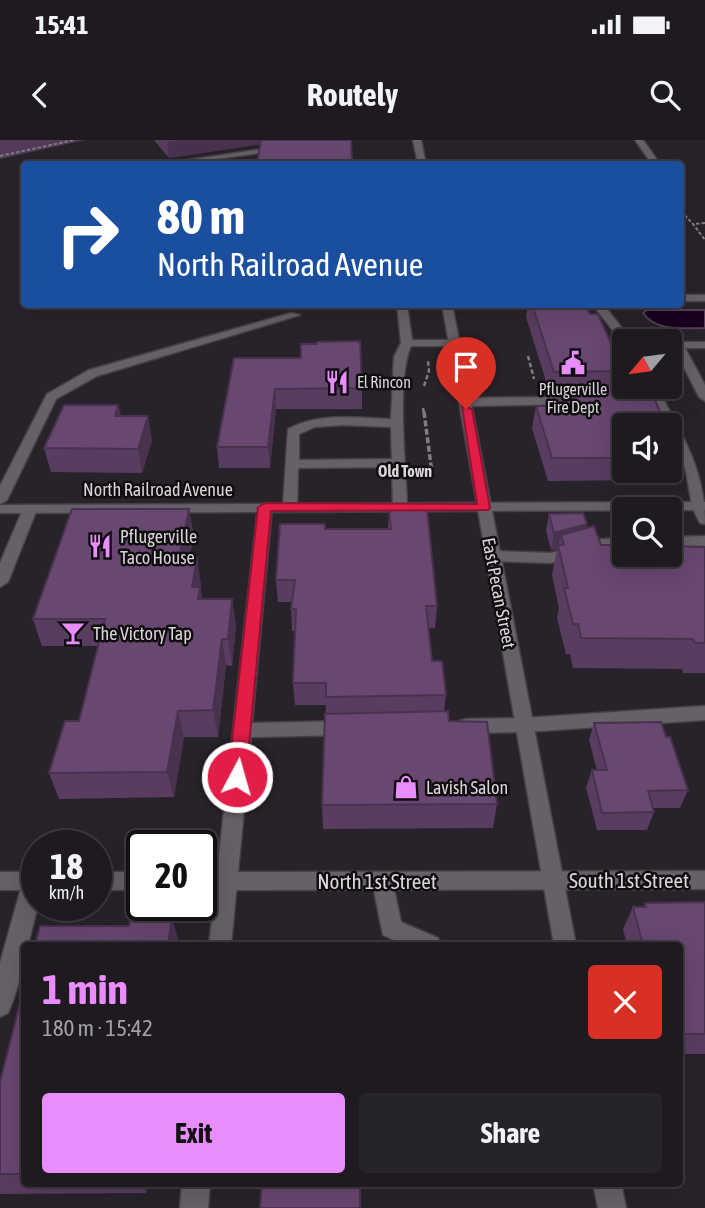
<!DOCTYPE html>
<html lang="en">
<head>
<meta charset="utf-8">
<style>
	body { margin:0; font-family:"Asap Condensed",sans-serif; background:#262329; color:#f1f3f6; height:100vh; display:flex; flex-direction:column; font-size:26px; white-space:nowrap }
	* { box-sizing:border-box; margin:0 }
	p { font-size:23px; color:#a1a1a5 }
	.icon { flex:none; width:38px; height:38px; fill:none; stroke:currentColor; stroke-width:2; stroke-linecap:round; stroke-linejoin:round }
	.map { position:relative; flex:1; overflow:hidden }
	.sheet { position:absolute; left:21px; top:802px; width:662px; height:245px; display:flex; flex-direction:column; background:#1e1a20; border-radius:7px; box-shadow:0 7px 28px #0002,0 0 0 2px #3c383e }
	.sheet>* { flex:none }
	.guide { position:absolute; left:21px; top:21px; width:663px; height:147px; border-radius:7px; box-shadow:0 7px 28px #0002,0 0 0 2px #3c383e; background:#1a4fa0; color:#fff; overflow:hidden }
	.needle { width:46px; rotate:241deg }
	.fabs { position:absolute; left:612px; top:189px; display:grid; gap:14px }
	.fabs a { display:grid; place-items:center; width:70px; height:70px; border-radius:7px; background:#1e1a20; box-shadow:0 7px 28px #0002,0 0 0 2px #3c383e; font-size:35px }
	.speed { position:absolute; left:21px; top:690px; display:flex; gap:14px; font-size:35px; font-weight:700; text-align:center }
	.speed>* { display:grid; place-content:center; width:91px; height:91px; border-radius:50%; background:#1e1a20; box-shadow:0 7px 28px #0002,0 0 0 2px #3c383e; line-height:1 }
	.speed small { font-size:18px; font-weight:400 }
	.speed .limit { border:4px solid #111; border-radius:10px; background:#fff; color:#111 }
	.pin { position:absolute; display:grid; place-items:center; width:60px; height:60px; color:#fff; margin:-72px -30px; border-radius:50% 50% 50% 0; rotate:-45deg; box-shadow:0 0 7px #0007 }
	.pin .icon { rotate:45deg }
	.me { position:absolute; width:77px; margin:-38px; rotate:6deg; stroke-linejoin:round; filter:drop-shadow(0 0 5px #0008) }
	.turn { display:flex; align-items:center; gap:24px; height:147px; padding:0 21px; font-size:32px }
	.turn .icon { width:91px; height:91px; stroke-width:2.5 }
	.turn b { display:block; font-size:49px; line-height:60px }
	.round { display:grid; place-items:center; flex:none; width:74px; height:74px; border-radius:7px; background:#262329 }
	.head { display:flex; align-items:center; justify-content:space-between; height:119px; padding:0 21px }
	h1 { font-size:42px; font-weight:700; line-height:52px; color:#e98dfe }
	.action { display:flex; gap:14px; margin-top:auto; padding:14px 21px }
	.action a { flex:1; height:80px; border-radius:7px; background:#e98dfe; color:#111; font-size:28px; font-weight:700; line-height:80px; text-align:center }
	.action a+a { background:#262329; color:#f1f3f6 }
	.status { display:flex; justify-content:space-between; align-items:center; height:49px; padding:0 35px; background:#1e1a20; direction:ltr }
	.status svg { height:19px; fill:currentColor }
	header { display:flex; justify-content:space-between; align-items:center; height:91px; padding:0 21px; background:#1e1a20; font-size:32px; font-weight:700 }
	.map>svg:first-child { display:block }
	.green { fill:#533b59 }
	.water { fill:#19001f; stroke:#534057; stroke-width:2 }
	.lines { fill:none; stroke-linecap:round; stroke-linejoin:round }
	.service-casing { stroke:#454146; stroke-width:3 }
	.minor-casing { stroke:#454146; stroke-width:3 }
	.tertiary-casing { stroke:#454146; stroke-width:3 }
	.secondary-casing { stroke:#454146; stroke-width:3 }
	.path-far2 { stroke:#807c81; stroke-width:2; stroke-dasharray:3.5 2; stroke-linecap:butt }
	.path-far1 { stroke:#807c81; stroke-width:2.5; stroke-dasharray:4.5 2.5; stroke-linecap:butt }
	.path { stroke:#807c81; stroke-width:3.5; stroke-dasharray:6 2.5; stroke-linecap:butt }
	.service { fill:#666068; fill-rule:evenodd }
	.minor { fill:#666068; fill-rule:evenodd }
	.tertiary { fill:#666068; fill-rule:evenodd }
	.secondary { fill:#666068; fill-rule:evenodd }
	.wall { fill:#593d60 }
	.shaded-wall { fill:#49324e }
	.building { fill:#684770; stroke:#49324e; stroke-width:2 }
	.route { fill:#e11d48; stroke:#92132f; stroke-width:2 }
	.labels { text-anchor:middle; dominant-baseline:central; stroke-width:5; stroke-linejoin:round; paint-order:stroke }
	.far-poi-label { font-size:16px; fill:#d9d6da; stroke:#100d10; text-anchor:start }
	.far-neighbourhood-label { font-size:16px; font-weight:bold; fill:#d9d6da; stroke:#100d10 }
	.street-label { font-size:18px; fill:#d9d6da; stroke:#100d10 }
	.poi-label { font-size:18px; fill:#d9d6da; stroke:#100d10; text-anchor:start }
	.near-street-label { font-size:21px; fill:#d9d6da; stroke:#100d10 }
</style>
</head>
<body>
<div class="status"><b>15:41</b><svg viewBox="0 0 49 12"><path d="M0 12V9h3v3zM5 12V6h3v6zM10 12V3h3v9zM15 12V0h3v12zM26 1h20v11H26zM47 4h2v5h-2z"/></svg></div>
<header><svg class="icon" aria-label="back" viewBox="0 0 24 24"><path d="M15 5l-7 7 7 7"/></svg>Routely<svg class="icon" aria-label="search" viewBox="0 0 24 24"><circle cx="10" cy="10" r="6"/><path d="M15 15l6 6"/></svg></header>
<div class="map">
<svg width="705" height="1068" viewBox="0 0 705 1068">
	<rect width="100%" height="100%" fill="#28232a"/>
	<polygon class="green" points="0,0 85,0 0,19"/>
	<path class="water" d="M647 170H705V188C684 188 656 192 643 173Z"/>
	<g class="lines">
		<g class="service-casing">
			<g id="service">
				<polygon points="284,6 281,10 179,24 161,24"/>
				<path d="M397 164H407L412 200H455L461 203 455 206H411C396 237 406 330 407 367L400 371 393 367 392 327 298 328 297 367 295 370H285L283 367 288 289C319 272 357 278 391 279L394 217 401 203ZM343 285 391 287 392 319 299 320V294L315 287Z"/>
				<polygon points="592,164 603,164 632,201 623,203"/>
				<polygon points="291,173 300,175 97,236 56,259 7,360 0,364 0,346 47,254 89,230"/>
				<polygon points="670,202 705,202 705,208 685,208 705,245 705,261 699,257 674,208 670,208"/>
				<path d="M645 247H657C682 296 705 328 705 384L700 383C689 365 690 348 685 328 680 312 670 302 670 285H664Z"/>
				<polygon points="577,257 581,258 581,264 465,266 459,262 465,258"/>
				<polygon points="265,363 272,367 252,583 347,581 354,583 356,588 354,593 347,595 251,597 231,805 209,805 258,367"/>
				<polygon points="705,396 705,406 670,407 670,397"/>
				<polygon points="625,398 625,408 602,409 551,423 493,421 485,416 493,411 551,413 602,399"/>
				<polygon points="705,566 705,580 524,592 466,593 459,591 457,586 459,581 466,579 524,578"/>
				<path d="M34 732 37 733 38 765 28 805H24C24 827 17 853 8 873L0 877V823L23 741 26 734Z"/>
				<polygon points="383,732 391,734 401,782 438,798 441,805 405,805 383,795 372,741 375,734"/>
				<polygon points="182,1043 210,1043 208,1068 180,1068"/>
			</g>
		</g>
		<g class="minor-casing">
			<g id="minor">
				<polygon points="635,0 643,0 660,24 652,24"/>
				<rect x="681" y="155" width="24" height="6"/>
				<polygon points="30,365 37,369 8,442 0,447 0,423 23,369"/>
				<polygon points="705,731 705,749 201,750 201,732"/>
				<rect x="0" y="732" width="37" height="18"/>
				<rect x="96" y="732" width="46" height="18"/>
			</g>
		</g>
		<g class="tertiary-casing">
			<polygon id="tertiary" points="705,362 705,370 0,373 0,365"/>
		</g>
		<g class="secondary-casing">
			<g id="secondary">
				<polygon points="413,0 421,0 426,24 418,24"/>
				<polygon points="442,164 452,164 576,805 554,805"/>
				<polygon points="593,1043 621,1043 626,1068 598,1068"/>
			</g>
		</g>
		<g class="path-far2">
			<polyline points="0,16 74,0"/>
			<polyline points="681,71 693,84"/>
			<polyline points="705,83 693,84 705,100"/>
		</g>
		<g class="path-far1">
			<polyline points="528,216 534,239"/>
			<polyline points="424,246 429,231 428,221"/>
			<polyline points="423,268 424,273"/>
		</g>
		<polyline class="path" points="424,272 432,333"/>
		<use href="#service" class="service"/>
		<use href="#minor" class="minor"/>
		<use href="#tertiary" class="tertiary"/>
		<use href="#secondary" class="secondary"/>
	</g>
	<g class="wall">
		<polygon points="154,0 351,0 352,24 257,24 260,4 169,18"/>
		<polygon points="528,164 585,164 590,174 623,231 620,245 625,285 625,331 670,331 670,294 677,309 671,331 640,331 638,340 548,341 532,288 536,266 555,266 557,254 550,254 526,177"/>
		<polygon points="234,218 362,248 362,269 276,269 270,328 219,328 217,307"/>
		<polygon points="118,265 121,276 152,300 142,333 51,332 44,308"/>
		<polygon points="389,369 437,466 435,488 429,488 432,521 446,555 444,571 497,664 493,688 323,689 322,665 326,565 295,565 293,543 295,491 292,491 291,469 292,462 278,462 276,440 325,389 388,389"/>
		<polygon points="549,374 586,388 601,405 705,407 705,533 683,533 682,529 573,528 570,514 566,514 557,478 559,468 552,435 557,409 551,410 546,391"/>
		<polygon points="194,395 189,418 197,418 202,459 232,459 236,486 232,526 226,525 218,597 184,597 174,657 59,659 49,633 79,581 98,506 42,506 33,479"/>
		<polygon points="594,583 666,597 688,650 680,668 653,668 654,672 647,690 597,690 586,647 592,630 597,630 589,600"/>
		<polygon points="705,762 705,914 679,914 679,805 627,805 623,789 633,767 643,767 645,763"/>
		<polygon points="24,847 24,1043 148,1043 146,1053 0,1054 0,942"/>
	</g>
	<g class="shaded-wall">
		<polygon points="180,0 306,0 263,4 169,18 167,2"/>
		<polygon points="275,249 276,269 270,328 268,307"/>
		<polygon points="118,265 123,288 115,276"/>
		<polygon points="148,276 152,300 142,333 138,309"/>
		<polygon points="189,369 194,395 184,445 179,418"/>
		<polygon points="587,384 583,402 564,405 561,395 558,407 558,405 557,409 551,410 554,393"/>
		<polygon points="197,418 201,445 201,449 204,473 192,447"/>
		<polygon points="232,459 236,486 232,526 228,499"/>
		<polygon points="222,499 226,525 218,597 213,570"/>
		<polygon points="178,571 184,597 174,657 167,632"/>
		<polygon points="172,778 180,805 168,805"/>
		<polygon points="140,1043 148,1043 146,1053"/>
	</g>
	<g class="building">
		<polygon points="261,0 351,0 352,23 345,23 345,24 266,24 267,23 257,23"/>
		<polygon points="532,164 585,164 590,174 598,174 623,231 554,232"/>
		<polygon points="360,201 362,248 275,249 268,307 217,307 234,218 301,218 301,204 317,204 317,202"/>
		<polygon points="625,245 625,247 629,247 633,256 653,256 666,285 625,285 625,318 552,318 536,266 565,266 558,246"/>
		<polygon points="64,265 118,265 115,276 148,276 138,309 44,308"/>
		<polygon points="670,294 677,309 670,309"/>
		<polygon points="72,369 189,369 179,418 197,418 192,447 200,447 198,459 232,459 228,499 222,499 213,570 178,571 167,632 49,633 65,581 79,581 105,479 33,479"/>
		<polygon points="389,369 427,369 437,466 426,466 432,521 442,521 446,555 326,557 326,543 293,543 296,469 291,469 295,440 276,440 280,384 325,384 325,389 391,389"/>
		<polygon points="583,373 587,384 554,393 549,374"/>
		<polygon points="594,386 601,405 625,405 625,415 670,415 670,406 705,407 705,503 695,503 693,499 581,498 578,484 573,484 564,448 568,448 558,405 564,405 561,395"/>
		<polygon points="448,571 449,581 487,582 497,664 322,665 325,574"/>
		<polygon points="661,582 666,597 670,597 688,650 648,651 654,672 602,673 592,630 607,630 594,583"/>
		<polygon points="705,762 705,894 679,894 679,805 643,805 633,767 646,767 645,763"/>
		<polygon points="131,778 172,778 168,805 35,805 40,786 129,786"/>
		<polygon points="24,847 24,1034 0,1034 0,942"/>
		<polygon points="262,1043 360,1043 360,1068 260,1068"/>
	</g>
	<polygon class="route" points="462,266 472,269 490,368 488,370 271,371 246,637 244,642 231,642 228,637 258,367 265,363 477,364"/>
	<defs>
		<g id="civic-bare" transform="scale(1.89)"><path d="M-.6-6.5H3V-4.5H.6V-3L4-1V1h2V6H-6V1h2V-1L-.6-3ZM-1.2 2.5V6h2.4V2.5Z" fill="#e98dfe" stroke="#100d10" stroke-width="2.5" paint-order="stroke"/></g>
		<g id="restaurant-bare" transform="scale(1.89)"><path d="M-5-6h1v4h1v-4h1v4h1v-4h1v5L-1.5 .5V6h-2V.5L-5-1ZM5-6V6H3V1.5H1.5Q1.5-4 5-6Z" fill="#e98dfe" stroke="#100d10" stroke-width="2.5" paint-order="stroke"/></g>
		<g id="bar-bare" transform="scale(1.89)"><path d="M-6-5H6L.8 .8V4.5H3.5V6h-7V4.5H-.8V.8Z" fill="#e98dfe" stroke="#100d10" stroke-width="2.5" paint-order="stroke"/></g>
		<g id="shop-bare" transform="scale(1.89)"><path d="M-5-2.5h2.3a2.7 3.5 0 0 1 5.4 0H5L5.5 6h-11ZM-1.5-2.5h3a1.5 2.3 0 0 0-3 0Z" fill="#e98dfe" stroke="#100d10" stroke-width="2.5" paint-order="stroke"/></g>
	</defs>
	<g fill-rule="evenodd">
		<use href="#civic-bare" x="573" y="223"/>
		<use href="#restaurant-bare" x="337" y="242"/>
		<use href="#restaurant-bare" x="100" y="406"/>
		<use href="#bar-bare" x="73" y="493"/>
		<use href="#shop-bare" x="406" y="647"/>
	</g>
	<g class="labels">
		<g class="far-poi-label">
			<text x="357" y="242">El Rincon</text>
			<text x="573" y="249" text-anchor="middle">Pflugerville<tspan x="573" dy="18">Fire Dept</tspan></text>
		</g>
		<g class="far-neighbourhood-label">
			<text x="405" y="331">Old Town</text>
		</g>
		<g class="street-label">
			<text x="158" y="349">North Railroad Avenue</text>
			<text transform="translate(499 453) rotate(79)">East Pecan Street</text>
		</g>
		<g class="poi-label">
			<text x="120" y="396">Pflugerville<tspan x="120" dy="21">Taco House</tspan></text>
			<text x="93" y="493">The Victory Tap</text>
			<text x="426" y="647">Lavish Salon</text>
		</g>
		<g class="near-street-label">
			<text x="629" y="740">South 1st Street</text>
			<text x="377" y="741">North 1st Street</text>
		</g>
	</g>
</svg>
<div class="fabs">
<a><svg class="needle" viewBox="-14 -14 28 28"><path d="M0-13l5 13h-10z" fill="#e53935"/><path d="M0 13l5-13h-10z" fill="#a1a1a5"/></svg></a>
<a><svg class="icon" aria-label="sound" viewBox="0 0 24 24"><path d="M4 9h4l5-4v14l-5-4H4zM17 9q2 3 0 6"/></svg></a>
<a><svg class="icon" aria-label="search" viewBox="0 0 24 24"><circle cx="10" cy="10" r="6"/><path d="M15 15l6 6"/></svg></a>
</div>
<div class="speed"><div>18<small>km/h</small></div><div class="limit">20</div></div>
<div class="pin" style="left:466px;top:269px;background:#d93025"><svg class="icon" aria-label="arrive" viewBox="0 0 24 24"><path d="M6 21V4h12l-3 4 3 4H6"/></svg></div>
<svg class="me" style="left:237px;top:637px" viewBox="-20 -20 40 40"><circle r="17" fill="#e11d48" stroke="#fff" stroke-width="3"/><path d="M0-11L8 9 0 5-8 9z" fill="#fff"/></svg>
<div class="guide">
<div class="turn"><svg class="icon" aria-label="right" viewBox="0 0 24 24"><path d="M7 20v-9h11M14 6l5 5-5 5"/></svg><div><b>80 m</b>North Railroad Avenue</div></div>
</div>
<section class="sheet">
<div class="head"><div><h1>1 min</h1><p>180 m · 15:42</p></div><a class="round" style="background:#d93025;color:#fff"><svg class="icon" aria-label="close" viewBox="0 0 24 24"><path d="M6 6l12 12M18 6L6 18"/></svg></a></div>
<div class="action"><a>Exit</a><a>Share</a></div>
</section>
</div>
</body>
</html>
